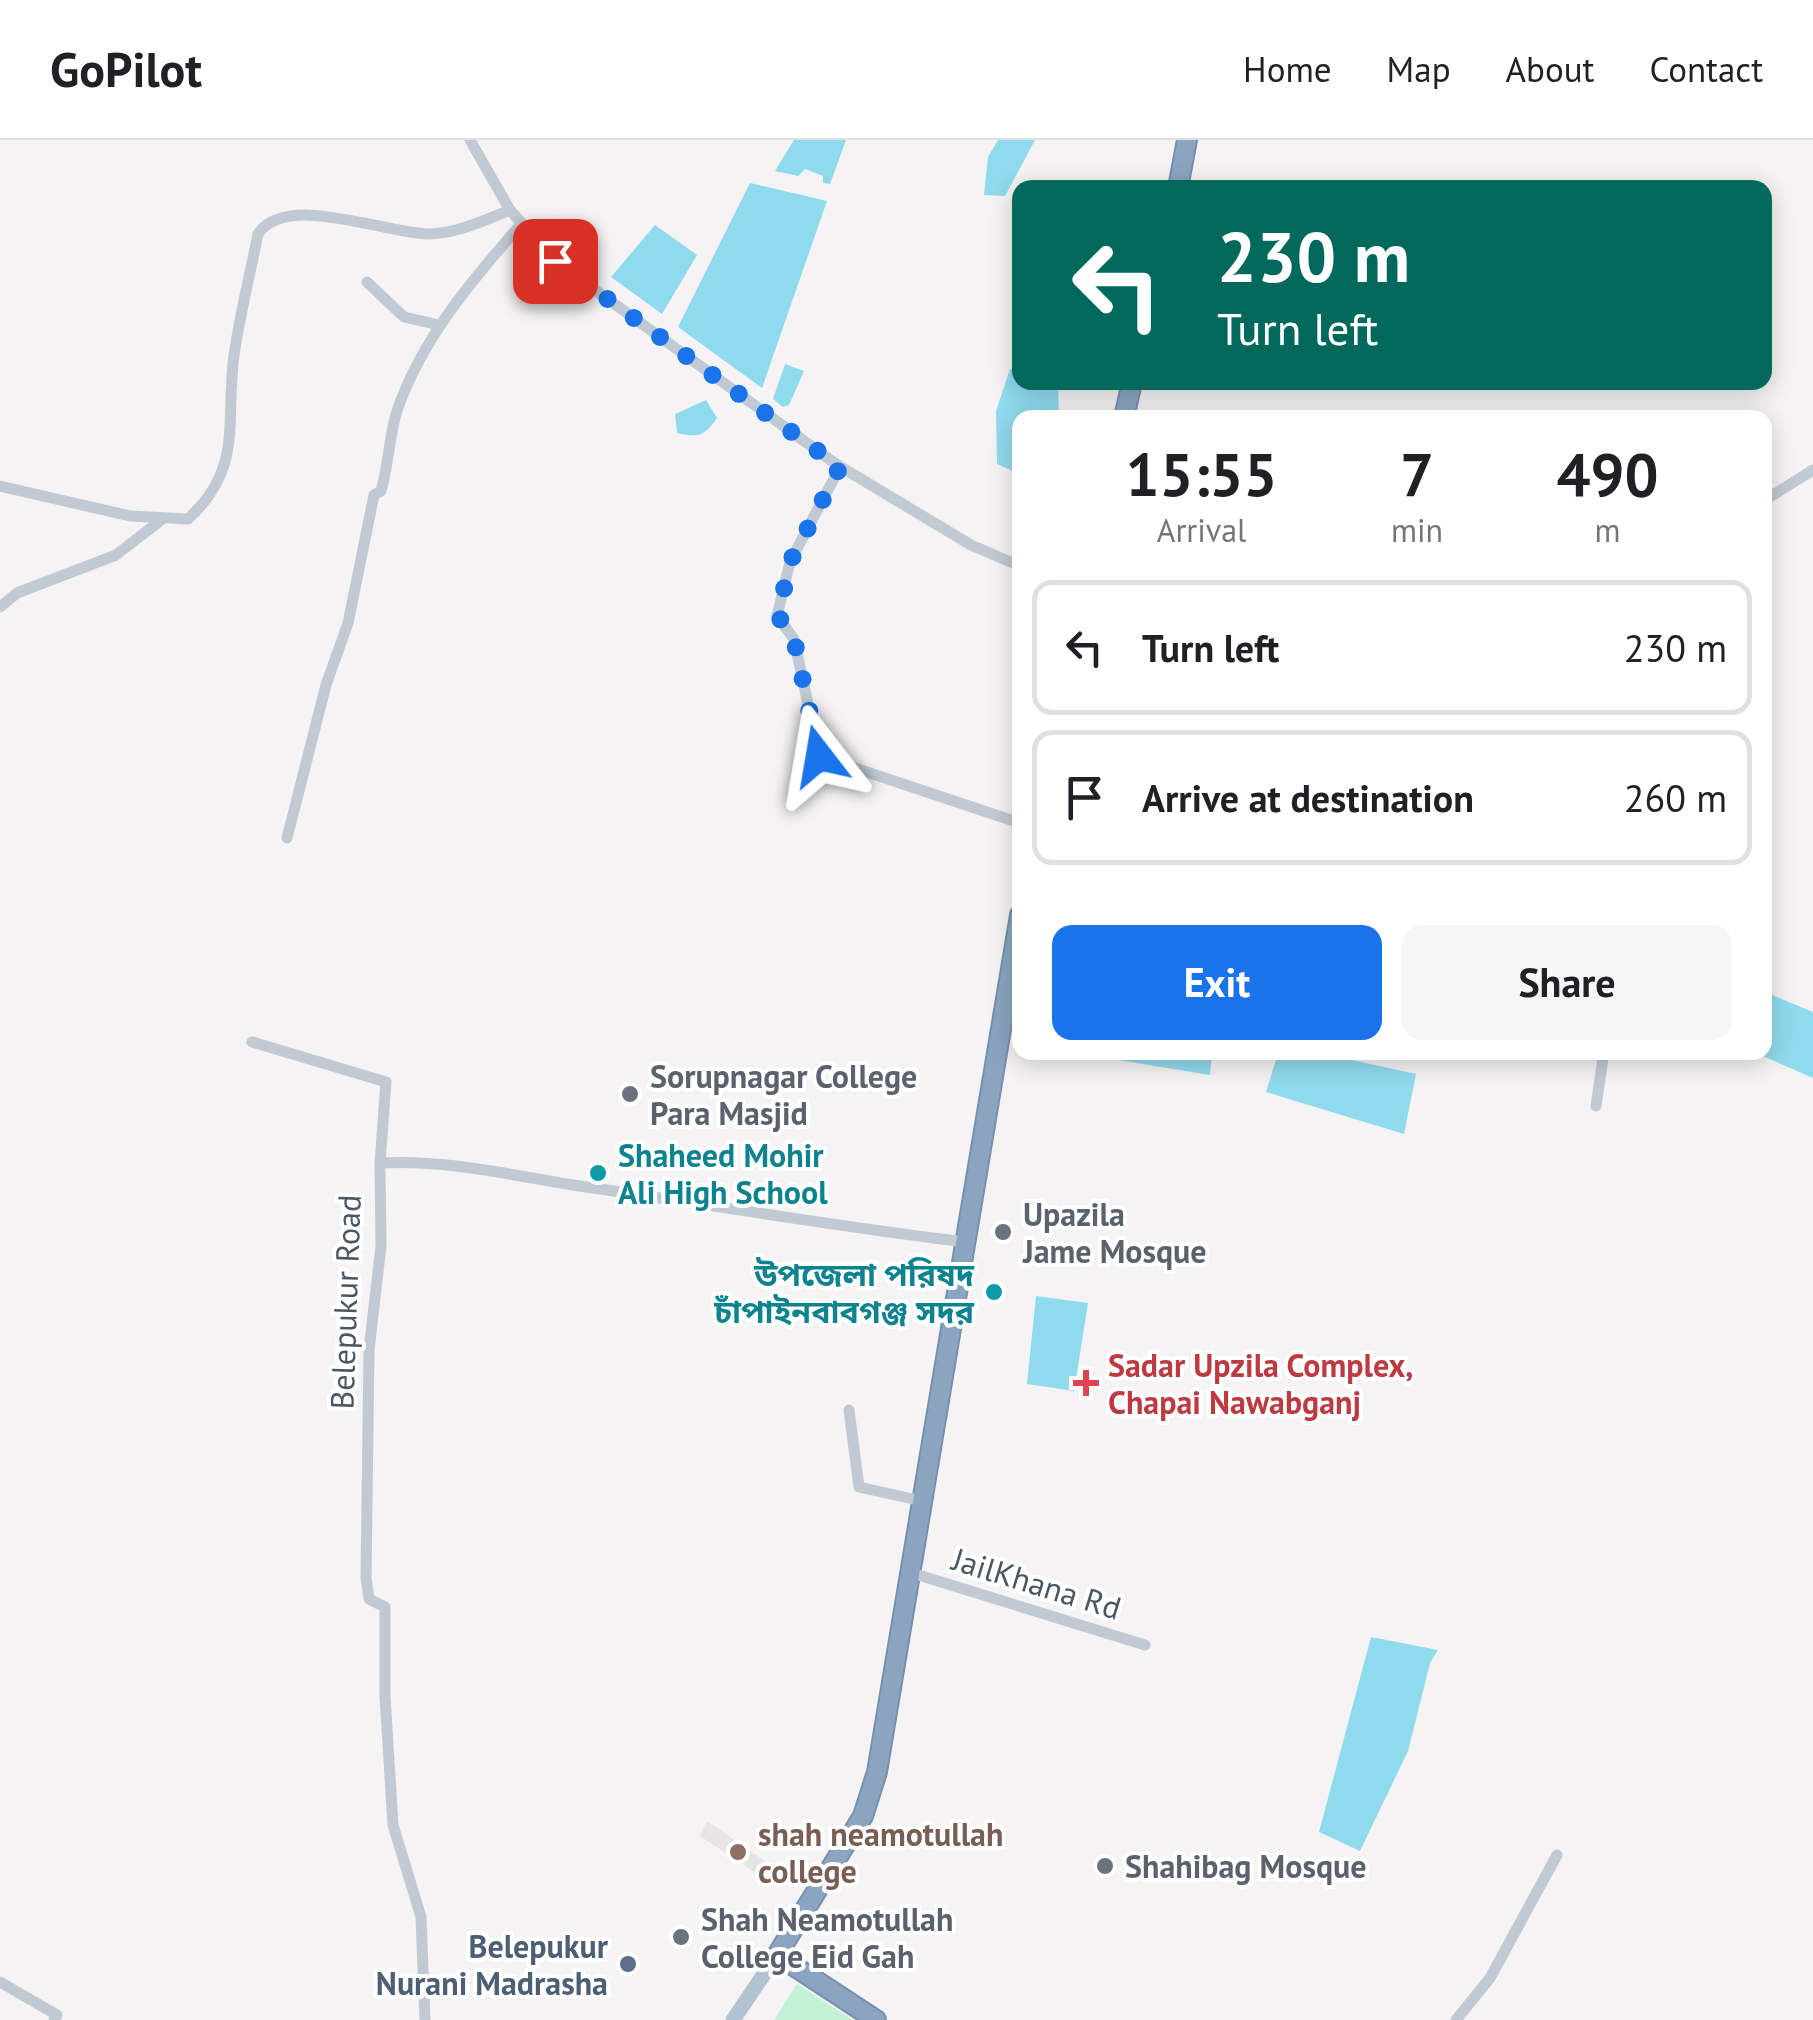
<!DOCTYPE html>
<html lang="en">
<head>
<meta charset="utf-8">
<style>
	body { margin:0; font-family:"PT Sans","Noto Sans Bengali",sans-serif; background:#f6f6f6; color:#202124; height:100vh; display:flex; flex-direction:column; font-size:38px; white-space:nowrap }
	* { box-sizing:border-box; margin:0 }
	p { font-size:32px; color:#757577 }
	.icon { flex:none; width:55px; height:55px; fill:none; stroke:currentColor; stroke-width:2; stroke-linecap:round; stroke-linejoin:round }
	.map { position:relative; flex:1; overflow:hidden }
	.side { position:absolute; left:1012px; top:270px; width:760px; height:650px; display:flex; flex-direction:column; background:#fff; border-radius:20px; box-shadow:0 5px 25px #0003 }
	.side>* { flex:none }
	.banner { position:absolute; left:1012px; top:40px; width:760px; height:210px; border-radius:20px; box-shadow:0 5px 25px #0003; background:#00695c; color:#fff; overflow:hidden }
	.pin { position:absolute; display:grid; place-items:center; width:85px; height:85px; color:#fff; margin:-42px; border-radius:20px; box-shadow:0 5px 15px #0006 }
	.me { position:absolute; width:110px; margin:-55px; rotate:346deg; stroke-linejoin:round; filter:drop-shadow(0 0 8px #0008) }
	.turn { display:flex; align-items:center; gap:35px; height:210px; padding:0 40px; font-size:45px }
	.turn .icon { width:130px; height:130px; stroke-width:2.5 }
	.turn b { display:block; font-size:70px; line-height:85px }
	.eta { display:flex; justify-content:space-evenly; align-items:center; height:170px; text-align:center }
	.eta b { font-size:60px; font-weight:600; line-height:70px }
	.action { display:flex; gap:20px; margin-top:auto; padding:20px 40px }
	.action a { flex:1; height:115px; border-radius:20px; background:#1a73e8; color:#fff; font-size:40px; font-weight:600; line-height:115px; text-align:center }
	.action a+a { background:#f6f6f6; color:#202124 }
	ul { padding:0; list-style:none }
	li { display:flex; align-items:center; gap:30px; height:135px; margin:0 20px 15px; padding:0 20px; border:5px solid #e0e0e0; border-radius:20px }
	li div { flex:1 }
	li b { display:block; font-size:38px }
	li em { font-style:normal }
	header { display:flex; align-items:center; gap:60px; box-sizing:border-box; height:140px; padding:0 50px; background:#fff; border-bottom:2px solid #e0e0e0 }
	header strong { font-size:48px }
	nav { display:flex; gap:55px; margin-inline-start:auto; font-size:35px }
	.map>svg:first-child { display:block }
	.education { fill:#e6e4e5 }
	.green { fill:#c3f1d5 }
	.water { fill:#90daee }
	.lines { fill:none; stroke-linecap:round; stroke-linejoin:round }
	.highway-casing { stroke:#7690ad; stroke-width:22 }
	.minor { stroke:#c1cad2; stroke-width:11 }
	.major { stroke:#b3c2d1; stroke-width:15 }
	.highway { stroke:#8ba5c1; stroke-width:18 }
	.route { stroke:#1a73e8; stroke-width:18; stroke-dasharray:0 32.4 }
	.worship-dot { fill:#6b7280; stroke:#fff; stroke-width:4 }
	.culture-dot { fill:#0f9aa8; stroke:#fff; stroke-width:4 }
	.health-dot { fill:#e0444e; stroke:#fff; stroke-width:4 }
	.education-dot { fill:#8d6e63; stroke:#fff; stroke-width:4 }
	.service-dot { fill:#5c6f8a; stroke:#fff; stroke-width:4 }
	.labels { text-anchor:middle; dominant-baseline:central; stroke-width:8; stroke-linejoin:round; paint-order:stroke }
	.worship-label { font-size:32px; font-weight:bold; fill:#5b616d; stroke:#fff; text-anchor:start }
	.culture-label { font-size:32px; font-weight:bold; fill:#0d838f; stroke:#fff; text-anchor:start }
	.street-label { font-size:32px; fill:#4a5661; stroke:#fff }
	.health-label { font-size:32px; font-weight:bold; fill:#be3a42; stroke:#fff; text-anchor:start }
	.education-label { font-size:32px; font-weight:bold; fill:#785e54; stroke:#fff; text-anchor:start }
	.service-label { font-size:32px; font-weight:bold; fill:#4e5e75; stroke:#fff; text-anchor:end }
</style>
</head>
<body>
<header>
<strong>GoPilot</strong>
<nav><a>Home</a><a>Map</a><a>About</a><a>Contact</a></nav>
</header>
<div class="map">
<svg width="1813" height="1880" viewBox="0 0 1813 1880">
	<rect width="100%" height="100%" fill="#f5f3f3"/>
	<polygon class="education" points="707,1681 766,1722 759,1735 700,1696"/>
	<polygon class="green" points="797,1844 853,1880 774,1880"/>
	<g class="water">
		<polygon points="794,0 846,0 830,44 823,43 823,36 805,29 798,36 775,31"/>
		<polygon points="998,0 1035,0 1005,56 984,55 988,17"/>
		<polygon points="750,43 827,61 762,248 678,187"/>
		<polygon points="655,85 697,115 662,174 611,137"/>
		<polygon points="785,224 804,231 789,265 783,267 773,259"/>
		<polygon points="1020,227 1020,242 1058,243 1059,277 1020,278 1020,334 997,324 996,271 1010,229"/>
		<path d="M706 260 717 278C705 296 698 298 677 293L675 274Z"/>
		<polygon points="1765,852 1813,872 1813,938 1756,913 1765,912"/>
		<polygon points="1108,913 1108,912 1212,913 1210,935 1106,918"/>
		<polygon points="1278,913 1320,913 1416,934 1404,994 1266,952"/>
		<polygon points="1036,1156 1088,1163 1074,1251 1027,1244"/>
		<polygon points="1371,1497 1438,1510 1430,1523 1408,1611 1360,1711 1319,1692"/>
	</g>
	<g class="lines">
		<g class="highway-casing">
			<g id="highway">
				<polyline points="1178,48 1187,0"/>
				<polyline points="1124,278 1132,242"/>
				<polyline points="876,1880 777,1815 863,1676 877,1632 1020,775"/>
			</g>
		</g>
		<g class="minor">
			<polyline points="470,0 510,70 555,121 836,324 971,405 1020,426"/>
			<polyline points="367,142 404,177 439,185"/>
			<polyline points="840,327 790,422 777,476 794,499 819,616 1020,683"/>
			<path d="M0 346 130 376 188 379C244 328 225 282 234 215 240 175 250 134 258 94 287 52 383 93 428 94 456 94 485 80 510 70"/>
			<polyline points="1765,360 1813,330"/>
			<polyline points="0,467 17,453 116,415 160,381"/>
			<path d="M287 698 326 545 348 483 374 355 381 351C389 324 389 294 398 268 423 197 473 139 522 83"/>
			<polyline points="252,902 386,942 380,1023"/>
			<polyline points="1596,966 1604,912"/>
			<polyline points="849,1270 859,1347 922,1361"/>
			<polyline points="912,1433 1145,1505"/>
			<polyline points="0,1842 57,1875 54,1880"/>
			<path d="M425 1880 421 1777 393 1685 385 1556V1467L369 1459 366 1438 369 1210 381 1106 380 1023C449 1019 518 1037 586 1047 713 1065 839 1087 966 1102"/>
			<polyline points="1456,1880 1490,1838 1557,1715"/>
		</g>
		<polyline class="major" points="733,1880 777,1815"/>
		<use href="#highway" class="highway"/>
	</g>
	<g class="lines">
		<polyline class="route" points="555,121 840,327 790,422 778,476 794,499 819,616"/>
	</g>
	<g class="worship-dot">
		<circle cx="630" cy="954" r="10"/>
		<circle cx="1003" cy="1092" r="10"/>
		<circle cx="1105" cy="1726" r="10"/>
		<circle cx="681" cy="1797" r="10"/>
	</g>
	<g class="culture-dot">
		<circle cx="598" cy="1033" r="10"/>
		<circle cx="994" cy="1152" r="10"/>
	</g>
	<path class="health-dot" d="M1081 1228h10v10h10v10h-10v10h-10v-10h-10v-10h10z"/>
	<circle class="education-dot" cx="738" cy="1712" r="10"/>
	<circle class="service-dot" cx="628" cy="1824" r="10"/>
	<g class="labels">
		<g class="worship-label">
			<text x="650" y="936">Sorupnagar College<tspan x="650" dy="37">Para Masjid</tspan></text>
			<text x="1023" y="1074">Upazila<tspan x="1023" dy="37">Jame Mosque</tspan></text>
			<text x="1125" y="1726">Shahibag Mosque</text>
			<text x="701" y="1779">Shah Neamotullah<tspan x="701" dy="37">College Eid Gah</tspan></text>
		</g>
		<g class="culture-label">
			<text x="618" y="1015">Shaheed Mohir<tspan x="618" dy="37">Ali High School</tspan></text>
			<text x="974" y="1134" text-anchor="end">উপজেলা পরিষদ<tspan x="974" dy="37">চাঁপাইনবাবগঞ্জ সদর</tspan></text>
		</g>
		<g class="street-label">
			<text transform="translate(345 1162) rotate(-88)">Belepukur Road</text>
			<text transform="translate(1037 1443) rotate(17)">JailKhana Rd</text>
		</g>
		<g class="health-label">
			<text x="1108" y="1225">Sadar Upzila Complex,<tspan x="1108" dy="37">Chapai Nawabganj</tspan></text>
		</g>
		<g class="education-label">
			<text x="758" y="1694">shah neamotullah<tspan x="758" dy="37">college</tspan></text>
		</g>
		<g class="service-label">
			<text x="608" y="1806">Belepukur<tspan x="608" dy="37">Nurani Madrasha</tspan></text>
		</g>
	</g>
</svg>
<div class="pin" style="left:555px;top:121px;background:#d93025"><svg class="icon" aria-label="arrive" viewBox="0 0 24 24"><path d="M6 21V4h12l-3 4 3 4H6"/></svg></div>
<svg class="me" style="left:819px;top:616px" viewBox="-20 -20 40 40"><path d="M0-17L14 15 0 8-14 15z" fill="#1a73e8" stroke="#fff" stroke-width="4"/></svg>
<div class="banner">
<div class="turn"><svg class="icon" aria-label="left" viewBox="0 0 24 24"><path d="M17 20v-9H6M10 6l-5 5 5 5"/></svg><div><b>230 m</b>Turn left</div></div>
</div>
<section class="side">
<div class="eta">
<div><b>15:55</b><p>Arrival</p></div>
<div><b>7</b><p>min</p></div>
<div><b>490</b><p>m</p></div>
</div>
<ul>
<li><svg class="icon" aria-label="left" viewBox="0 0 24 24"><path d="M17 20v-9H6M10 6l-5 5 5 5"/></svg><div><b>Turn left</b></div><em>230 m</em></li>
<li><svg class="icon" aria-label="arrive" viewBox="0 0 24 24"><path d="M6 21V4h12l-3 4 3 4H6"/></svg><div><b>Arrive at destination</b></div><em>260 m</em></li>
</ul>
<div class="action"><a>Exit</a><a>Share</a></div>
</section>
</div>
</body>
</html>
